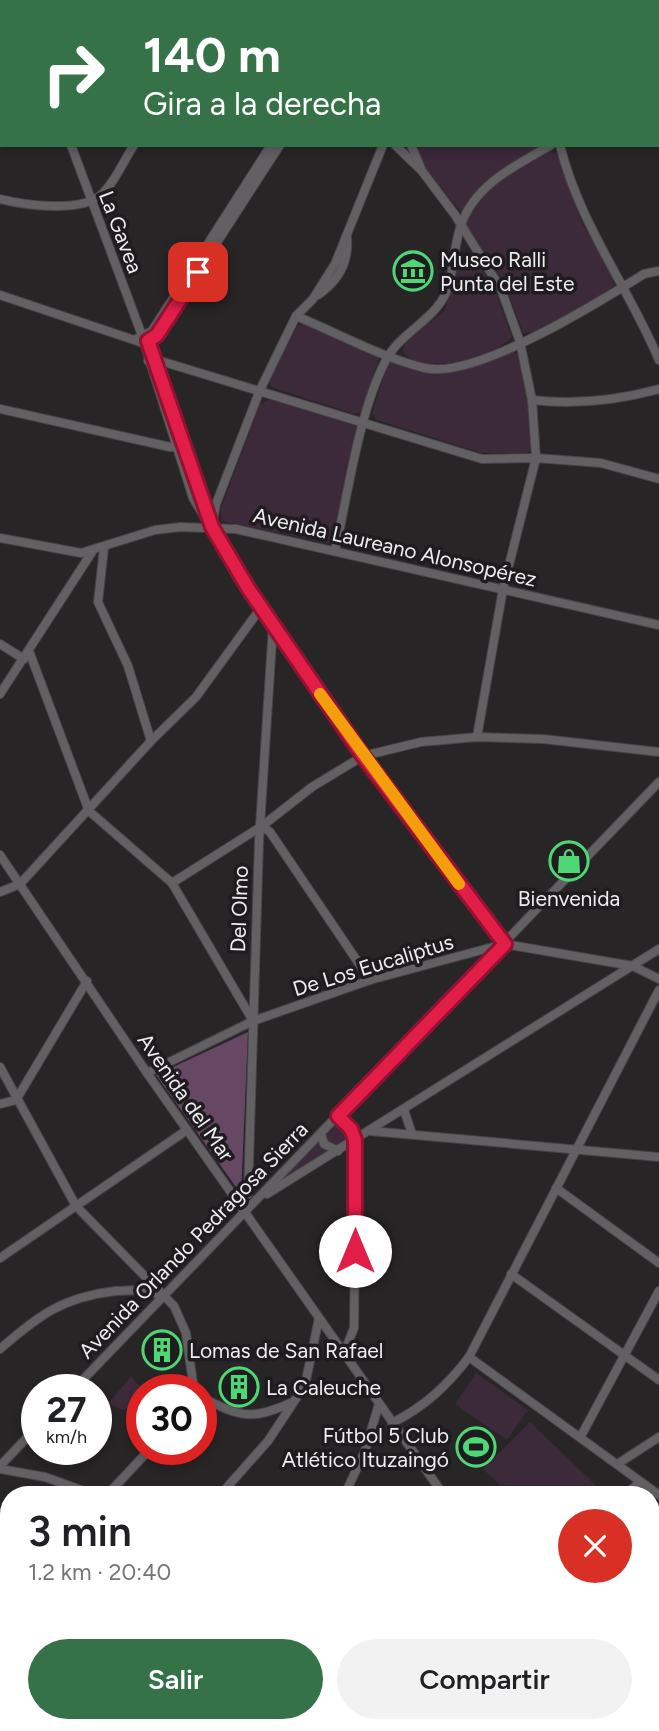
<!DOCTYPE html>
<html lang="es">
<head>
<meta charset="utf-8">
<style>
	body { margin:0; font-family:Figtree,sans-serif; background:#f2f2f2; color:#202124; height:100vh; display:flex; flex-direction:column; font-size:26px; white-space:nowrap }
	* { box-sizing:border-box; margin:0 }
	p { font-size:23px; color:#757577 }
	.icon { flex:none; width:38px; height:38px; fill:none; stroke:currentColor; stroke-width:2; stroke-linecap:round; stroke-linejoin:round }
	.map { position:relative; flex:1; overflow:hidden }
	.drawer { position:absolute; left:0px; top:1486px; width:660px; height:247px; display:flex; flex-direction:column; background:#fff; border-radius:28px 28px 0 0; box-shadow:0 4px 10px #0003 }
	.drawer>* { flex:none }
	.top-card { position:absolute; left:0px; top:0px; width:660px; height:147px; box-shadow:0 4px 10px #0003; background:#357248; color:#fff; overflow:hidden }
	.speed { position:absolute; left:21px; top:1374px; display:flex; gap:14px; font-size:35px; font-weight:700; text-align:center }
	.speed>* { display:grid; place-content:center; width:91px; height:91px; border-radius:50%; background:#fff; box-shadow:0 4px 10px #0003; line-height:1 }
	.speed small { font-size:18px; font-weight:400 }
	.speed .limit { border:10px solid #d22; background:#fff; color:#111 }
	.pin { position:absolute; display:grid; place-items:center; width:60px; height:60px; color:#fff; margin:-30px; border-radius:14px; box-shadow:0 4px 10px #0006 }
	.me { position:absolute; width:77px; margin:-38px; rotate:0deg; stroke-linejoin:round; filter:drop-shadow(0 0 5px #0008) }
	.turn { display:flex; align-items:center; gap:24px; height:147px; padding:0 28px; font-size:32px }
	.turn .icon { width:91px; height:91px; stroke-width:2.5 }
	.turn b { display:block; font-size:49px; line-height:60px }
	.round { display:grid; place-items:center; flex:none; width:74px; height:74px; border-radius:37px; background:#f2f2f2 }
	.overview { display:flex; align-items:center; justify-content:space-between; height:119px; padding:0 28px }
	h1 { font-size:42px; font-weight:600; line-height:52px }
	.action { display:flex; gap:14px; margin-top:auto; padding:14px 28px }
	.action a { flex:1; height:80px; border-radius:42px; background:#357248; color:#fff; font-size:28px; font-weight:600; line-height:80px; text-align:center }
	.action a+a { background:#f2f2f2; color:#202124 }
	.map>svg:first-child { display:block }
	.green { fill:#3c293a }
	.forest { fill:#664864 }
	.lines { fill:none; stroke-linecap:round; stroke-linejoin:round }
	.minor-casing { stroke:#464446; stroke-width:10 }
	.minor { stroke:#636063; stroke-width:8 }
	.route-casing { stroke:#92132f; stroke-width:18 }
	.route { stroke:#e11d48; stroke-width:12 }
	.slow { stroke:#f59e0b; stroke-width:12 }
	.labels { text-anchor:middle; dominant-baseline:central; stroke-width:7; stroke-linejoin:round; paint-order:stroke }
	.street-label { font-size:21px; fill:#efedef; stroke:#1e1c1e }
	.poi-label { font-size:21px; fill:#efedef; stroke:#1e1c1e; text-anchor:start }
</style>
</head>
<body>
<div class="map">
<svg width="659" height="1731" viewBox="0 0 659 1731">
	<rect width="100%" height="100%" fill="#282527"/>
	<g class="green">
		<polygon points="415,145 541,145 486,181 461,212 430,176"/>
		<path d="M548 151 557 153 581 221 608 267 614 285C603 300 542 334 523 333L505 284 467 226C467 194 524 165 548 151Z"/>
		<path d="M466 254 475 256 497 295 512 337C493 358 427 376 403 353L404 344 445 310 460 261Z"/>
		<polygon points="298,325 303,325 380,355 361,412 354,414 271,387 269,380"/>
		<polygon points="513,351 519,356 528,401 532,447 528,453 482,453 377,420 372,414 387,366 392,362 430,374 442,374"/>
		<polygon points="273,398 358,427 333,538 329,543 221,521 221,508 260,404"/>
		<polygon points="337,1121 352,1138 276,1185"/>
		<polygon points="476,1373 528,1410 507,1440 455,1404"/>
		<polygon points="131,1376 137,1384 148,1389 142,1390 142,1418 132,1408 123,1410 108,1404"/>
		<polygon points="530,1422 605,1494 509,1494 483,1469"/>
		<polygon points="474,1427 495,1453 478,1466 457,1441"/>
	</g>
	<g class="forest">
		<polygon points="248,1032 241,1194 156,1075"/>
		<polygon points="659,1587 659,1731 619,1731 615,1724 651,1724 651,1591"/>
		<polygon points="541,1724 589,1724 595,1731 536,1731"/>
	</g>
	<g class="lines">
		<g class="minor-casing">
			<g id="minor">
				<polyline points="186,0 189,2"/>
				<polyline points="567,0 570,2"/>
				<polyline points="49,2 49,0"/>
				<polyline points="99,2 100,0"/>
				<polyline points="225,2 226,0"/>
				<polyline points="363,2 364,0"/>
				<polyline points="373,2 374,0"/>
				<polyline points="475,2 476,0"/>
				<polyline points="658,46 659,46"/>
				<polyline points="658,77 659,71"/>
				<polyline points="0,83 2,83"/>
				<polyline points="658,135 659,141"/>
				<polyline points="71,145 140,330 193,498 260,609 363,756 504,944"/>
				<polyline points="395,145 422,171 455,215 501,289 520,342 532,400 536,458 503,589 477,737"/>
				<polyline points="411,145 422,171"/>
				<path d="M560 145C579 224 628 286 659 360"/>
				<path d="M0 199C24 205 80 213 101 195 114 184 124 160 134 145"/>
				<polyline points="0,295 143,343 157,335 280,145"/>
				<path d="M318 295C338 281 349 262 347 238"/>
				<path d="M296 316C335 332 385 359 425 368 475 380 601 301 644 274L659 271"/>
				<polyline points="147,338 211,524"/>
				<polyline points="136,339 152,331 271,145"/>
				<polyline points="148,361 154,359 482,459 536,458 601,463 659,479"/>
				<path d="M532 400C575 405 618 400 659 389"/>
				<polyline points="0,409 170,447 178,446"/>
				<polyline points="212,527 216,504 260,390 296,316 313,299 335,264 383,145"/>
				<polyline points="0,538 81,553 155,530 180,527 236,529 659,625"/>
				<polyline points="104,548 98,602 128,666 151,741"/>
				<path d="M335 551C348 494 359 411 386 360 400 333 433 321 446 293 455 271 453 247 461 225 475 184 517 165 551 145"/>
				<polyline points="0,644 24,659"/>
				<polyline points="29,651 89,811 172,883 253,1021"/>
				<polyline points="0,694 92,552"/>
				<polyline points="262,826 270,832 370,980"/>
				<polyline points="0,855 147,1073 443,1494"/>
				<polyline points="172,883 262,826 312,787 363,756 421,742 477,737 543,739 659,752"/>
				<polyline points="0,892 20,884 151,741 196,697 260,609"/>
				<polyline points="0,1067 76,1206 174,1306 186,1333 194,1390"/>
				<polyline points="147,1073 253,1021 370,980 504,944 633,966 659,979"/>
				<polyline points="0,1104 16,1100 87,981"/>
				<polyline points="404,1110 412,1134"/>
				<polyline points="338,1116 351,1129 356,1149 354,1328 344,1353"/>
				<polyline points="370,1131 659,1157"/>
				<polyline points="321,1134 324,1144 338,1151"/>
				<polyline points="556,1188 659,1263"/>
				<polyline points="248,1194 259,841 273,626"/>
				<polyline points="267,1194 659,949"/>
				<polyline points="0,1258 187,1130"/>
				<polyline points="511,1274 659,1380"/>
				<path d="M0 1349C39 1315 63 1297 116 1291 131 1290 145 1289 160 1295"/>
				<polyline points="469,1357 659,1495"/>
				<polyline points="73,1390 659,782"/>
				<path d="M201 1397C241 1417 250 1421 293 1402"/>
				<path d="M392 1423C424 1407 447 1386 469 1357L659 990"/>
				<polyline points="581,1436 659,1291"/>
				<polyline points="619,1463 659,1437"/>
				<polyline points="0,1466 37,1427"/>
				<polyline points="0,1469 45,1477 92,1494"/>
				<polyline points="108,1494 150,1449"/>
				<polyline points="221,1494 268,1441 305,1385 319,1318"/>
				<polyline points="345,1494 365,1451 379,1404"/>
				<polyline points="626,1494 640,1482"/>
				<polyline points="651,1580 659,1575"/>
				<polyline points="105,1724 110,1731"/>
				<polyline points="386,1724 391,1731"/>
				<polyline points="462,1724 466,1731"/>
				<polyline points="600,1724 605,1731"/>
				<polyline points="77,1731 95,1724"/>
				<polyline points="172,1731 175,1724"/>
				<polyline points="290,1731 293,1724"/>
				<polyline points="404,1731 415,1724 420,1731"/>
			</g>
		</g>
		<use href="#minor" class="minor"/>
	</g>
	<g class="lines">
		<g class="route-casing">
			<polyline id="route" points="198,272 157,335 148,341 212,527 248,588 363,756 505,944 338,1116 351,1129 355,1140 355,1251"/>
		</g>
		<use href="#route" class="route"/>
		<polyline class="slow" points="320,694 459,884"/>
	</g>
	<defs>
		<g id="museum-ring" transform="scale(2.0125)"><circle r="9.5" fill="#1e1c1e" stroke="#4fd675" stroke-width="1.5"/><path d="M0-6L6-3V-2H-6V-3ZM-5-1h2V3h-2ZM-1-1h2V3h-2ZM3-1h2V3H3ZM-6 4H6V6H-6Z" fill="#4fd675"/></g>
		<g id="shop-ring" transform="scale(2.0125)"><circle r="9.5" fill="#1e1c1e" stroke="#4fd675" stroke-width="1.5"/><path d="M-5-2.5h2.3a2.7 3.5 0 0 1 5.4 0H5L5.5 6h-11ZM-1.5-2.5h3a1.5 2.3 0 0 0-3 0Z" fill="#4fd675"/></g>
		<g id="building-ring" transform="scale(2.0125)"><circle r="9.5" fill="#1e1c1e" stroke="#4fd675" stroke-width="1.5"/><path d="M-4-6H4V6H1V3H-1V6H-4ZM-2.5-4.3h1.7v1.8h-1.7ZM.8-4.3h1.7v1.8H.8ZM-2.5-1h1.7V.8h-1.7ZM.8-1h1.7V.8H.8Z" fill="#4fd675"/></g>
		<g id="stadium-ring" transform="scale(2.0125)"><circle r="9.5" fill="#1e1c1e" stroke="#4fd675" stroke-width="1.5"/><path d="M0-5a6.5 5 0 1 0 0 10a6.5 5 0 1 0 0-10ZM-3.5-1.8h7v3.6h-7Z" fill="#4fd675"/></g>
	</defs>
	<g fill-rule="evenodd">
		<use href="#museum-ring" x="413" y="271"/>
		<use href="#shop-ring" x="569" y="861"/>
		<use href="#building-ring" x="162" y="1350"/>
		<use href="#building-ring" x="239" y="1387"/>
		<use href="#stadium-ring" x="476" y="1447"/>
	</g>
	<g class="labels">
		<g class="street-label">
			<text transform="translate(121 232) rotate(69)">La Gavea</text>
			<text transform="translate(395 547) rotate(13)">Avenida Laureano Alonsopérez</text>
			<text transform="translate(239 909) rotate(-88)">Del Olmo</text>
			<text transform="translate(373 965) rotate(-17)">De Los Eucaliptus</text>
			<text transform="translate(186 1097) rotate(55)">Avenida del Mar</text>
			<text transform="translate(193 1240) rotate(-46)">Avenida Orlando Pedragosa Sierra</text>
		</g>
		<g class="poi-label">
			<text x="440" y="259">Museo Ralli<tspan x="440" dy="24">Punta del Este</tspan></text>
			<text x="569" y="898" text-anchor="middle">Bienvenida</text>
			<text x="189" y="1350">Lomas de San Rafael</text>
			<text x="266" y="1387">La Caleuche</text>
			<text x="449" y="1435" text-anchor="end">Fútbol 5 Club<tspan x="449" dy="24">Atlético Ituzaingó</tspan></text>
		</g>
	</g>
</svg>
<div class="speed"><div>27<small>km/h</small></div><div class="limit">30</div></div>
<div class="pin" style="left:198px;top:272px;background:#d93025"><svg class="icon" aria-label="arrive" viewBox="0 0 24 24"><path d="M6 21V4h12l-3 4 3 4H6"/></svg></div>
<svg class="me" style="left:355px;top:1251px" viewBox="-20 -20 40 40"><circle r="19" fill="#fff"/><path d="M0-13L10 11 0 6-10 11z" fill="#e11d48"/></svg>
<div class="top-card">
<div class="turn"><svg class="icon" aria-label="right" viewBox="0 0 24 24"><path d="M7 20v-9h11M14 6l5 5-5 5"/></svg><div><b>140 m</b>Gira a la derecha</div></div>
</div>
<section class="drawer">
<div class="overview"><div><h1>3 min</h1><p>1.2 km · 20:40</p></div><a class="round" style="background:#d93025;color:#fff"><svg class="icon" aria-label="close" viewBox="0 0 24 24"><path d="M6 6l12 12M18 6L6 18"/></svg></a></div>
<div class="action"><a>Salir</a><a>Compartir</a></div>
</section>
</div>
</body>
</html>
